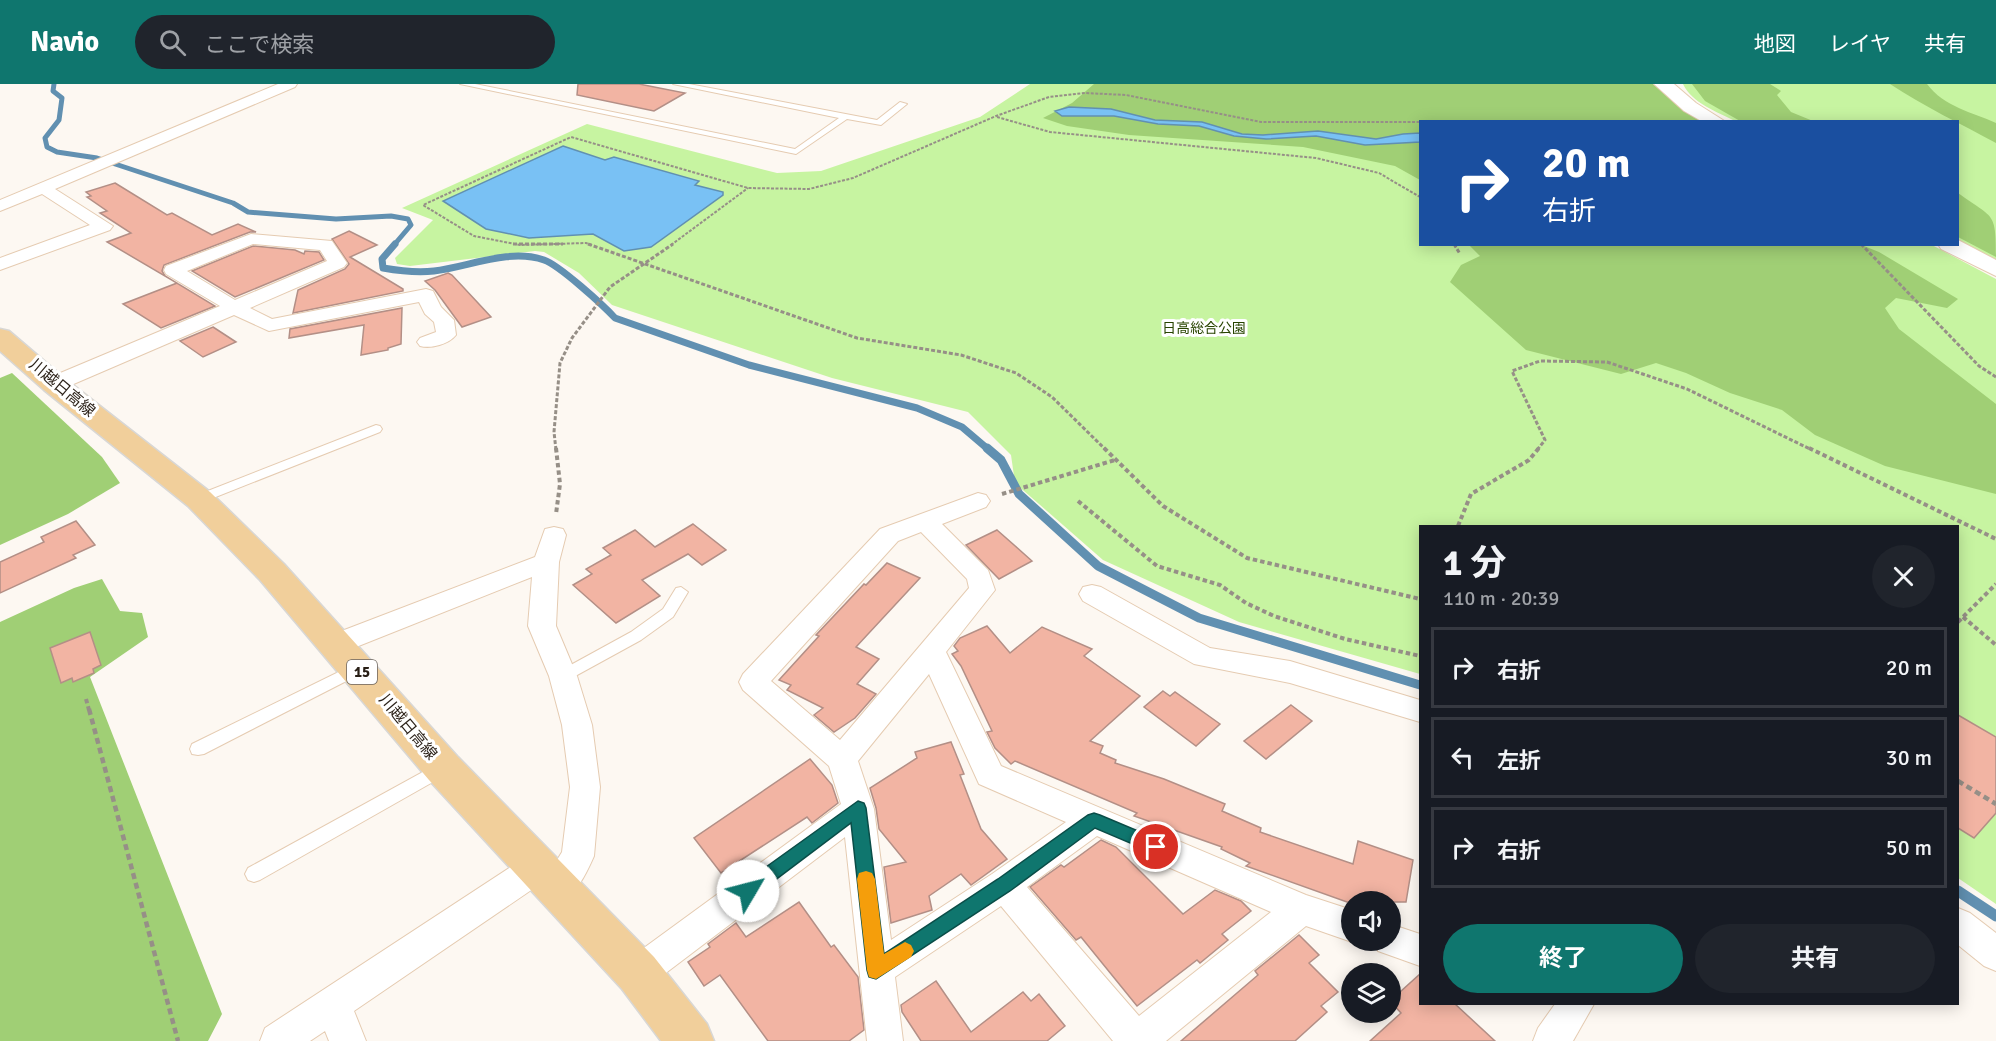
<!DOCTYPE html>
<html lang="ja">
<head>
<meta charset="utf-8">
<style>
	body { margin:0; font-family:Signika,"Noto Sans JP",sans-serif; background:#20242c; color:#f1f3f6; height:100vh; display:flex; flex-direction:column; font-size:22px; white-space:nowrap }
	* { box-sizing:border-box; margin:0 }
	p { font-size:20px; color:#9ea1a6 }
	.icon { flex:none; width:33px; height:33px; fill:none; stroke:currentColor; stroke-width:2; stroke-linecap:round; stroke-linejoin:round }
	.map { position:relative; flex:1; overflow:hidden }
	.sheet { position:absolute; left:1419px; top:441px; width:540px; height:480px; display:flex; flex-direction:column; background:#171b24; border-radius:0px; box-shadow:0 3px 15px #0003 }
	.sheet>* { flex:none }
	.guide { position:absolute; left:1419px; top:36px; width:540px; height:126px; border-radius:0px; box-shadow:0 3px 15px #0003; background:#1a4fa0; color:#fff; overflow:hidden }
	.controls { position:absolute; left:1341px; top:807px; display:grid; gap:12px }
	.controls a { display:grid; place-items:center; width:60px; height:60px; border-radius:50%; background:#171b24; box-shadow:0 3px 15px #0003; font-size:30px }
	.pin { position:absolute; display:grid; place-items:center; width:51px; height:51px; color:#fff; margin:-26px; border:3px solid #fff; border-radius:50%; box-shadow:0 2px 6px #0007 }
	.me { position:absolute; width:66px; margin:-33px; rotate:53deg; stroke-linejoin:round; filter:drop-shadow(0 0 4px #0008) }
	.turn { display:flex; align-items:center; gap:21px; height:126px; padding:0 24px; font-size:27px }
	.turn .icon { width:78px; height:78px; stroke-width:2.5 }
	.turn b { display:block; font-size:42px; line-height:51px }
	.round { display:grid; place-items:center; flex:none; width:63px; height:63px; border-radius:32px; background:#20242c }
	.headline { display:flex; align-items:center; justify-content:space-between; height:102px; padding:0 24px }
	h1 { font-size:36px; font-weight:700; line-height:45px }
	.primary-button { display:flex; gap:12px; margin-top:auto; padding:12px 24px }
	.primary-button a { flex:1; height:69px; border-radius:36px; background:#0f766e; color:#fff; font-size:24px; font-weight:700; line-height:69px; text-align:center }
	.primary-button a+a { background:#20242c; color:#f1f3f6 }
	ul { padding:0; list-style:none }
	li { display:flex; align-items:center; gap:18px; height:81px; margin:0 12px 9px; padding:0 12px; border:3px solid #363941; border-radius:0px }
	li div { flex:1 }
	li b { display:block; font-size:22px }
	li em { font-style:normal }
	header { display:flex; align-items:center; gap:36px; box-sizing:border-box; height:84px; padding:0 30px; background:#0f766e; color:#fff }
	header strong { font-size:28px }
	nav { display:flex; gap:33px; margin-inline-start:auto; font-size:21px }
	.search { width:420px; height:54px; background:#20242c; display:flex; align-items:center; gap:15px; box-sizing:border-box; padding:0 21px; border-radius:33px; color:#9ea1a6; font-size:22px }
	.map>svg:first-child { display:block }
	.green { fill:#c7f4a1 }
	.forest { fill:#a0cf75 }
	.water { fill:#79c1f4; stroke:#6190b1; stroke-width:1.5 }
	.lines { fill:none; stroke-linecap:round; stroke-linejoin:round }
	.stream-far3 { stroke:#6190b1; stroke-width:5 }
	.stream-far2 { stroke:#6190b1; stroke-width:7 }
	.stream-far1 { stroke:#6190b1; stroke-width:9 }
	.stream { stroke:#6190b1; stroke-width:11 }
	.building { fill:#f2b4a3; stroke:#b38f86; stroke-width:1.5 }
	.service-casing { stroke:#e5cbb1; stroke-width:2 }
	.minor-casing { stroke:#e5cbb1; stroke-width:2 }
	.tertiary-casing { stroke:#e5cbb1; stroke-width:2 }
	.primary-casing { stroke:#d8d7d5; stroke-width:3 }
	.path-far3 { stroke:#968f87; stroke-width:2; stroke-dasharray:3 1.5; stroke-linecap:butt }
	.path-far2 { stroke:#968f87; stroke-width:3; stroke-dasharray:4 2; stroke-linecap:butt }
	.path-far1 { stroke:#968f87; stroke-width:4; stroke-dasharray:4.5 3; stroke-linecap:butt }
	.path { stroke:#968f87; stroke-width:4.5; stroke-dasharray:6 4; stroke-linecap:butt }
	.service { fill:#fff; fill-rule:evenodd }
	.minor { fill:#fff; fill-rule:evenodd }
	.tertiary { fill:#fff; fill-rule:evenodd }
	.primary { fill:#f1cf9b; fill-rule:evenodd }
	.route { fill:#0f766e; stroke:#0a4d48; stroke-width:1.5 }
	.slow { fill:#f59e0b }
	.labels { text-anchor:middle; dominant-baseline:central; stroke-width:6; stroke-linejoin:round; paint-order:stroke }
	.far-park-label { font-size:14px; fill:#284401; stroke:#fff }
	.shield { fill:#fff; stroke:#69625c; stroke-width:1.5 }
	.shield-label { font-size:15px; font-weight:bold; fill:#291f16 }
	.street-label { font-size:16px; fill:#291f16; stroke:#fff }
</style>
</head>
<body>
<header>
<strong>Navio</strong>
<div class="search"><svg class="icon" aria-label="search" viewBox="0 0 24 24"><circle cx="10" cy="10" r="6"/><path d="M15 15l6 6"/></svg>ここで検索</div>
<nav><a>地図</a><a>レイヤ</a><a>共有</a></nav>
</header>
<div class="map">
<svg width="1996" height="957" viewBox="0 0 1996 957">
	<rect width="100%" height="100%" fill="#fdf8f2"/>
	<g class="green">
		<polygon points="1030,0 1199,0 1684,25 1707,37 1420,38 1420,160 1932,161 1996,195 1996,820 1958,794 1958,442 1420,442 1420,590 1239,538 1103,476 1015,399 1011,371 968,328 832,294 612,221 579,189 544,168 535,167 410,182 397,180 395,174 433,136 402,124 587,40 777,89 821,87 980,33"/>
		<path d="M1683 0H1996V177L1958 157V38L1735 37C1717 28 1692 19 1683 0Z"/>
	</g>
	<g class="forest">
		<polygon points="1094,0 1653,0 1701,37 1420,38 1420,96 1395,82 1303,63 1129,51 1067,42 1043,34 1072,19"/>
		<polygon points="1692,0 1770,0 1781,7 1777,11 1791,28 1813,37 1740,37 1705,17"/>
		<path d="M1890 0H1927C1944 23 1972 28 1996 39V59C1961 40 1923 22 1890 0Z"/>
		<path d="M1958 109C1994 135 1996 127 1996 173L1958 153Z"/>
		<polygon points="1859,160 1879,168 1958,215 1947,224 1896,214 1885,224 1899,245 1996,320 1996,410 1885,382 1815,351 1782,326 1730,309 1686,289 1656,279 1621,290 1526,266 1450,198 1461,181 1480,172 1469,161"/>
		<polygon points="12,289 102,373 120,399 68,430 0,461 0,294"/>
		<polygon points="102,495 120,527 142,529 148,553 90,593 222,930 208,957 0,957 0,538 74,504"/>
	</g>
	<g class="water">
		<polygon points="1069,23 1111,25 1155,36 1202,38 1242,50 1263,51 1318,47 1376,55 1403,50 1420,49 1420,58 1365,61 1316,52 1266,55 1234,52 1199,42 1158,40 1114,32 1062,32 1055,27"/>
		<polygon points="563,62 605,76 614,73 699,97 695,101 723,108 723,111 651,163 624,167 593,150 529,154 486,145 443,117"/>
	</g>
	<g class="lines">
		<polyline class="stream-far3" points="54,0 53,7 62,14 59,36 45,54 47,63 57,68 97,74 233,119 248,128 336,135 391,132 408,135 411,141 394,161"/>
		<path class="stream-far2" d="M395 160 382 175 383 184C400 187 417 189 434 187 468 183 509 164 544 176 559 181 603 221 615 234L749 281 917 324 962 343 989 366"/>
		<polyline class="stream-far1" points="987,364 1001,376 1019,410 1098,482 1199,534 1420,601"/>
		<polyline class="stream" points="1958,807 1996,832"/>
	</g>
	<g class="building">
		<polygon points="578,0 639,0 685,9 654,27 577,11"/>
		<polygon points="115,99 167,131 172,129 212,151 238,140 256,148 250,148 164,181 162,187 165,192 215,222 161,244 123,220 177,199 107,158 131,149 100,129 107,127 87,113 91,112 86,108"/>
		<polygon points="349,147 377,161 350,173 403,205 403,207 293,229 298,206 345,185 349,180 332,155"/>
		<polygon points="253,162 295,166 304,170 305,167 319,168 324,176 235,213 192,187"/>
		<polygon points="448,189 452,191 491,233 462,243 435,206 425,197"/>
		<polygon points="402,224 401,260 388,264 388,266 361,271 364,241 289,254 290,245"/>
		<polygon points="213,243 236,258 203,273 180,257"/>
		<polygon points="76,437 95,461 73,471 76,474 0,509 0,478 44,458 41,453"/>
		<polygon points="693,440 726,466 702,481 688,470 642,496 660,512 616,539 573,501 592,490 586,485 611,471 603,464 635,446 655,463"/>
		<polygon points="997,446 1032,477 999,495 966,461"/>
		<polygon points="887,479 920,494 856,563 879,575 857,600 876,610 855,634 834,648 814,631 823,624 787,606 791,601 779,596 819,552 816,551 864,500 866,501"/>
		<polygon points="987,542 1010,569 1042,543 1092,565 1084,572 1140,612 1090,657 1103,662 1100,669 1116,676 1115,679 1164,695 1225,720 1222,727 1261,744 1260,748 1353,780 1358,757 1413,776 1406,818 1347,818 1246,782 1250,779 1221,765 1222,763 1134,732 1137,729 1015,677 1011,680 995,664 987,648 992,647 961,582 952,570 958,567 954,562 960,554"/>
		<polygon points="90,548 101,581 93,585 94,589 73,598 72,594 61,599 50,564"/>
		<polygon points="1163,607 1170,612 1175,608 1220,640 1196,662 1144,623"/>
		<polygon points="1291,621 1312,637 1266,675 1244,657"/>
		<polygon points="1958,631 1996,653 1996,729 1974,754 1958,744"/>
		<polygon points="951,658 964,690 960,691 981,745 1007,775 971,801 961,790 929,812 932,826 891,839 884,783 906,778 879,745 876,724 870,704 917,674 915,668"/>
		<polygon points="810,675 832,701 838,719 812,739 807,733 721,789 694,754"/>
		<polygon points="1101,756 1116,763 1183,830 1215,806 1241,817 1251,827 1222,850 1228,856 1200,879 1197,876 1137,922 1081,853 1076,856 1030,803 1061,781 1064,783"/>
		<polygon points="799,818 831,863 834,861 858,893 864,946 849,957 768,957 720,891 704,902 688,878 710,863 708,860 736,839 746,853"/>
		<polygon points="1299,851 1319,871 1309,879 1338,908 1321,922 1327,928 1295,957 1181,957 1258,891 1255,887"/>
		<polygon points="1420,890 1420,920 1455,920 1495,957 1370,957 1401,929 1390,917"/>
		<polygon points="936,897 971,948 1023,908 1031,917 1039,910 1065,942 1047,957 921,957 902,928 901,921"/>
	</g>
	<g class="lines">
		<g class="service-casing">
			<g id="service">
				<polygon points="460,0 475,0 795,65 839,34 673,0 689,0 877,36 900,18 907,20 881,41 847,35 796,70"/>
				<polygon points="376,341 380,342 382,345 380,348 203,418 195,418 193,415 195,412"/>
				<polygon points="681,503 688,508 673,533 641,556 568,596 558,596 556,592 558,588 631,548 663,525 676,504"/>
				<polygon points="357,579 362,581 364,585 362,589 204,670 198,671 192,670 190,665 192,660"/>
				<polygon points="441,678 447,680 449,685 447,690 260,796 254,798 248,796 245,790 248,784"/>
			</g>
		</g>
		<g class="minor-casing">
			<g id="minor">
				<polygon points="278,0 297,0 295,3 55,105 113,142 110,146 0,186 0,174 90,141 42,110 0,127 0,116"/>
				<path d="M251 150 332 157 347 179 344 183 250 224 272 235 426 205 433 207 441 223 454 236 456 251C449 260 431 265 420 262L417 258 420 254 436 248 434 238 425 230 419 218 269 247 234 231 62 305 54 306 46 305 43 300 46 295 220 222 166 190 164 186 166 182ZM253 160 320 166 327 177 235 216 187 187Z"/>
				<path d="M978 409 986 411 990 417 986 423 942 440 988 486 995 506 946 568 1001 682 1306 811 1352 826V856H1356L1352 858 1306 842 1166 957H1113L1001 822 895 893 903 957H867L845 753 650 901 638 906 626 901 620 889 626 877 841 720 829 682 743 606 739 598 743 590 880 445ZM921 448 967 495 969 504 840 656 771 597 898 457ZM929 590 979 700 1066 738 992 790 891 856 874 725 858 677ZM1097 752 1271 828 1139 932 1027 803Z"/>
				<path d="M554 443 563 445 566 451 559 478 556 542 577 592 592 641 600 703 594 772C586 790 576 812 557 819L545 815 540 804 543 798 354 927 366 957H329L325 947 310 957H260L265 944 526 773 538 768 550 773 554 781 562 768 570 703 562 641 549 592 528 542 532 493 346 567 336 570 326 567 322 560 326 553 535 473 545 445Z"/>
				<polygon points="1092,501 1101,503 1210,564 1290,577 1420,616 1420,638 1290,599 1194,580 1083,517 1079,510 1083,503"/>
				<polygon points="1958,824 1970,829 1996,849 1996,887 1984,882 1958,861"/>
				<polygon points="1390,840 1420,850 1420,882 1378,867 1373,856 1390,856"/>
				<polygon points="1555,920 1594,920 1573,957 1533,957 1538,944"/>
			</g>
		</g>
		<g class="tertiary-casing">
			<g id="tertiary">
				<polygon points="1654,0 1674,0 1696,19 1726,38 1703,38 1684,27"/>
				<polygon points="1958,156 1996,176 1996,192 1941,165 1938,160 1958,160"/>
			</g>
		</g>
		<g class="primary-casing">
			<polygon id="primary" points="0,245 9,247 64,294 210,408 284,480 457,672 654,873 707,940 714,957 661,957 622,905 429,696 260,496 188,422 44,306 0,267"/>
		</g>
		<g class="path-far3">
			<polyline points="997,33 1050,48 1316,74 1379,89 1420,113"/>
			<polyline points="592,161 586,159 520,161 474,152 423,121 571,53 748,104 809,105 853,94 996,32 1049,13 1085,9 1126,11 1261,38 1455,38"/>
			<polyline points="671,161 748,104"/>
		</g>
		<g class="path-far2">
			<polyline points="513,160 563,160"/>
			<polyline points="588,160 857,254 961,271 1016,289 1052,313 1106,366"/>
			<polyline points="1454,160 1460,170"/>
			<polyline points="1861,160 1979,282 1996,293"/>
			<polyline points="556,366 554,348 560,279 572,254 610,203 673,160"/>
			<polyline points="1537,366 1545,356 1512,287 1540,277 1607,278 1687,305 1812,366"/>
		</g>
		<g class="path-far1">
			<polyline points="556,364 560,400 556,430"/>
			<polyline points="1104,364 1163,422 1247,474 1420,515"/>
			<polyline points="1809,364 1996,455"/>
			<polyline points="1002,410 1115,376"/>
			<polyline points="1078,417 1157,482 1220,501 1246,519 1274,532 1345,555 1420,572"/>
			<polyline points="1458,442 1471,410 1529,376 1539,364"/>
			<polyline points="1963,533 1996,561"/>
			<polyline points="1958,538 1996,500"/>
			<polyline points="86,615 89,626"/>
		</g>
		<g class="path">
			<polyline points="89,625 178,957"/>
			<polyline points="1958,697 1996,720"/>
		</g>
		<use href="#service" class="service"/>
		<use href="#minor" class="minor"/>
		<use href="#tertiary" class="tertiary"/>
		<use href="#primary" class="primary"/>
	</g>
	<polygon class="route" points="858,717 864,719 866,724 884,870 998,795 1088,731 1094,729 1100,731 1162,757 1165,763 1162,768 1156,770 1095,744 1010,807 876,895 869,893 867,886 851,739 754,812 748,815 741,812 739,807 741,801"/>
	<polygon class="slow" points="866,787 872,789 875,795 884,870 905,858 911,861 914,867 911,873 876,895 869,893 867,886 857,795 859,789"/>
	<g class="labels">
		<g class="far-park-label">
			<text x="1204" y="244">日高総合公園</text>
		</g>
		<rect class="shield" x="347" y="576" width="30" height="24" rx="4.5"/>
		<g class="shield-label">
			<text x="362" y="588">15</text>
		</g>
		<g class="street-label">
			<text transform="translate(62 304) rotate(40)">川越日高線</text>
			<text transform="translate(408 643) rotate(50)">川越日高線</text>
		</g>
	</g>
</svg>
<div class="controls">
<a><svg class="icon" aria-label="sound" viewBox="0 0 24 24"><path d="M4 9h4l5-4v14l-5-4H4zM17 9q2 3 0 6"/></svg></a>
<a><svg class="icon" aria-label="layers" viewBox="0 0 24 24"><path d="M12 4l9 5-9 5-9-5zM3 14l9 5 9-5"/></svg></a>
</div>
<div class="pin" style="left:1156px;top:763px;background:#d93025"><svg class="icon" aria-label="arrive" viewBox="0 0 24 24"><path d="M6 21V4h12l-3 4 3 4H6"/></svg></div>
<svg class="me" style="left:748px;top:807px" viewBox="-20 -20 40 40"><circle r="19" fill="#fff"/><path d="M0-13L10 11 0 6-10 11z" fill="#0f766e"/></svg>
<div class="guide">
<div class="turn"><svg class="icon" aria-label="right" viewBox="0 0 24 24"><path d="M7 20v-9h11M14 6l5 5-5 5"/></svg><div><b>20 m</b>右折</div></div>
</div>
<section class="sheet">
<div class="headline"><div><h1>1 分</h1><p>110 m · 20:39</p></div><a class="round"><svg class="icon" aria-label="close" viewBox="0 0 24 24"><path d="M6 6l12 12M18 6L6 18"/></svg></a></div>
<ul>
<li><svg class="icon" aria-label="right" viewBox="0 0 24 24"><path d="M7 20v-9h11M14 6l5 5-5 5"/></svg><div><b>右折</b></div><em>20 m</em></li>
<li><svg class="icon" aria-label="left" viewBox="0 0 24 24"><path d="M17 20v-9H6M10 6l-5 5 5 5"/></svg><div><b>左折</b></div><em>30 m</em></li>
<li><svg class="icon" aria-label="right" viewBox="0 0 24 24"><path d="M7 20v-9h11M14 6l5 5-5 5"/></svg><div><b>右折</b></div><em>50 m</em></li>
</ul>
<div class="primary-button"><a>終了</a><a>共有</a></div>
</section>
</div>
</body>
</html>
